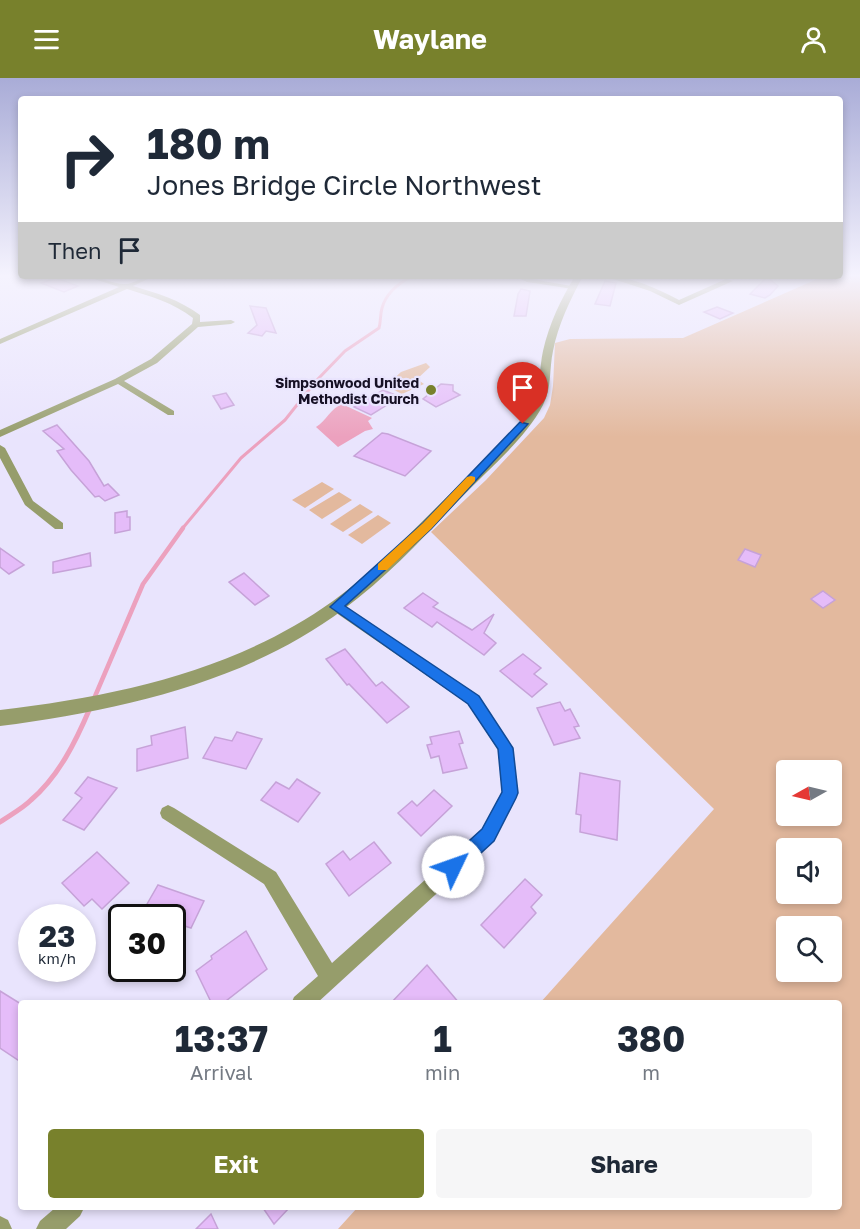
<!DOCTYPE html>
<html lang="en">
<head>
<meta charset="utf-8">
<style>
	body { margin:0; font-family:"Golos Text",sans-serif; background:#f6f6f7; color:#1f2937; height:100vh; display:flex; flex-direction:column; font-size:22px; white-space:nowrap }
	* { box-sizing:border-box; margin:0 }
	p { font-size:20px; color:#747a83 }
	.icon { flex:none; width:33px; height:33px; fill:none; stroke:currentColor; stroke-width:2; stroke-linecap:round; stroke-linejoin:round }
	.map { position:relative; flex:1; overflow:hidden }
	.panel { position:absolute; left:18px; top:922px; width:824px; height:210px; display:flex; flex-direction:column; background:#fff; border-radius:6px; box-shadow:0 3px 9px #0003 }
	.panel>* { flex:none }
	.hud { position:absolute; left:18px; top:18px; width:825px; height:183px; border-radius:6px; box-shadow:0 3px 9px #0003; background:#fff; color:#1f2937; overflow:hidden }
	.needle { width:39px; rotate:262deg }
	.buttons { position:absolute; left:776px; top:682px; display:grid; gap:12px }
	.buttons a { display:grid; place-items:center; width:66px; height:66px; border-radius:6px; background:#fff; box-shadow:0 3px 9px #0003; font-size:30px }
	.speed { position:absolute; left:18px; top:826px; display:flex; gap:12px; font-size:30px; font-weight:700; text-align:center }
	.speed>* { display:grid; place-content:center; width:78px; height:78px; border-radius:50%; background:#fff; box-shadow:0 3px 9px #0003; line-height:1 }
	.speed small { font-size:15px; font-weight:400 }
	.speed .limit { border:3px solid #111; border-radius:9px; background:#fff; color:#111 }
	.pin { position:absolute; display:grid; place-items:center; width:51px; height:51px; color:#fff; margin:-62px -26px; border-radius:50% 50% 50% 0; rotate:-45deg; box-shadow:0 0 6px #0007 }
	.pin .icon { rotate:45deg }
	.me { position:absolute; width:66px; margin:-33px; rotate:48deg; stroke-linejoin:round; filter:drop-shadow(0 0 4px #0008) }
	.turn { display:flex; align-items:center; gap:21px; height:126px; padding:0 30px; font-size:27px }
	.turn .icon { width:78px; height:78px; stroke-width:2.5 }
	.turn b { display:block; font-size:42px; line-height:51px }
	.then { display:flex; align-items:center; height:57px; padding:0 30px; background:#0003; gap:12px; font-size:22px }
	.eta { display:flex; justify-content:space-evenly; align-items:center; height:102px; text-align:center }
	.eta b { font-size:36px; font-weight:700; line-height:42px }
	.button { display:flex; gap:12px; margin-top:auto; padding:12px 30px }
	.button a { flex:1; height:69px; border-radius:6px; background:#78812c; color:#fff; font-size:24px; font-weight:700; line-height:69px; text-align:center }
	.button a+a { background:#f6f6f7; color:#1f2937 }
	header { display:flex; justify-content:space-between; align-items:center; height:78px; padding:0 30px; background:#78812c; color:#fff; font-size:27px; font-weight:700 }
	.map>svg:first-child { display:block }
	.green { fill:#e3b99e; fill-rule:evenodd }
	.water { fill:#eca1be }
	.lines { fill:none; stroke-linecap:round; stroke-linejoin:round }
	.stream-far2 { stroke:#eca1be; stroke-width:3 }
	.stream-far1 { stroke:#eca1be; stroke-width:4.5 }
	.stream { stroke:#eca1be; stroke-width:5 }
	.building { fill:#e5bcf9; stroke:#c6a2d8; stroke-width:1.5 }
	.minor { fill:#969d6b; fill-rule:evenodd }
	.tertiary { fill:#969d6b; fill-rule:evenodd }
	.route { fill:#1a73e8; stroke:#114b97; stroke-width:1.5 }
	.slow { fill:#f59e0b }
	.poi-dot { fill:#78812c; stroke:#e9e4fd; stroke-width:2 }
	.labels { text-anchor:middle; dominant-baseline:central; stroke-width:4.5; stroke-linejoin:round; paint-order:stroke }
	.far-poi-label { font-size:14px; font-weight:bold; fill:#161025; stroke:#e9e4fd; text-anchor:end }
</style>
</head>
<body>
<header><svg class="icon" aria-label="menu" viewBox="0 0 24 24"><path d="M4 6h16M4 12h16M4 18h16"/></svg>Waylane<svg class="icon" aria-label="person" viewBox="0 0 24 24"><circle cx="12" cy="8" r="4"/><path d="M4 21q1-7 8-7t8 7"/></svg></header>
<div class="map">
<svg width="860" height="1151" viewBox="0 0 860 1151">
	<rect width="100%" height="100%" fill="#e9e4fd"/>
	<g class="green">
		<path d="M824 198H860V1151H338L357 1130H838V926L540 925 714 731 431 454 486 402 544 340 550 327 553 308 555 265 570 261 683 260ZM786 693H831V738H786ZM786 771H831V816H786ZM786 849H831V894H786Z"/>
		<polygon points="426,285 430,289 417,301 424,306 402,316 386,308 401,294"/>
		<polygon points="322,404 334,411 305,430 292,422"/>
		<polygon points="339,414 352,422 322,441 309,432"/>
		<polygon points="360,426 373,434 343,454 330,446"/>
		<polygon points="378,437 391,445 362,466 348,457"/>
	</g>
	<path class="water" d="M342 326 372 340 368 343 373 351 365 353 338 369 316 349C326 343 331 330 342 326Z"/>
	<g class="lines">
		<path class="stream-far2" d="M182 451 241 380 285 342 316 303 345 273 379 250C381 243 380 237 382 230 386 215 399 205 412 198"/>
		<polyline class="stream-far1" points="93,623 143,506 183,450"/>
		<path class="stream" d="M0 744C10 737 22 731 31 722 59 698 76 663 90 630"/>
	</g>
	<g class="building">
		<polygon points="767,199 778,208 770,217 765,220 750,216"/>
		<polygon points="56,200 78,208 64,214 41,205"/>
		<polygon points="605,203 616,205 610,228 595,226"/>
		<polygon points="521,211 530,213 526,238 514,238 518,216"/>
		<polygon points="250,228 266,230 276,255 266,253 262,258 248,255 257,247"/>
		<polygon points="717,229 733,235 720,241 704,234"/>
		<polygon points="441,306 453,307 453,313 460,317 436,329 423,321"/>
		<polygon points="383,312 400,319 371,337 354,329"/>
		<polygon points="226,315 234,327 221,331 213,318"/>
		<polygon points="57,347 89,383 104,408 108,406 119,417 105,423 99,418 95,419 71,392 57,373 64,371 43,353"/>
		<polygon points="382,355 388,356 431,373 405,398 354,378"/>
		<polygon points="127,433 127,439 130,439 130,452 115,455 115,435"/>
		<polygon points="0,470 24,487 9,496 0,489"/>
		<polygon points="745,471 761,477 755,489 738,482"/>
		<polygon points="90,475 91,488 53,495 53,484"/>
		<polygon points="244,495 269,518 255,527 229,504"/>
		<polygon points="823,513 835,522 823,530 811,521"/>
		<polygon points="423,515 438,525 433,529 472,552 494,536 484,555 496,565 484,577 437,544 432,549 404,530"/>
		<polygon points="345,571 376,608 382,604 409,629 387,645 349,606 347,607 326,581"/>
		<polygon points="523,576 541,590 534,596 547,606 532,619 500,593"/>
		<polygon points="560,624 565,633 570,631 579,648 574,649 580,660 554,667 537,630"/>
		<polygon points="185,649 188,680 137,693 137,671 152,667 151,658"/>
		<polygon points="459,653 463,665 459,666 467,690 443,695 439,678 431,680 427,667 432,666 430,659"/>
		<polygon points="237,654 262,661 246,691 203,680 215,659 232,663"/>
		<polygon points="580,695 620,703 617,762 580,754 581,737 576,736"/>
		<polygon points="88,699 117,710 84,752 63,742 82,720 75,715"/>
		<polygon points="297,701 320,715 298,744 261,722 276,704 289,711"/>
		<polygon points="434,712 452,728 421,758 398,735 412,723 417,728"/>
		<polygon points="374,764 391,785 349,818 326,786 343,773 350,782"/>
		<polygon points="97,774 129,805 102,831 92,821 84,828 62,805"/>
		<polygon points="525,801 542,817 531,829 536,835 504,870 481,847"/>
		<polygon points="158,807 204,823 191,850 172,844 172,840 162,840 143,833"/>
		<polygon points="246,853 267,891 222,926 212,926 196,893 212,881 211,878"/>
		<polygon points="427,887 460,926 390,926"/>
		<polygon points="0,913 21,926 21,984 0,970"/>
		<polygon points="263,1130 289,1130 274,1146"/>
		<polygon points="211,1136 218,1151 196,1151"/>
	</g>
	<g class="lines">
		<g class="minor">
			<path d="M85 198C99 198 112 206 125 206 134 206 142 198 154 198L133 208C157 215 180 222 200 237V244L231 242 235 244 231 246 198 249 157 285 124 303 174 333V337H168L118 306 0 359V352L115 301 151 281 192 246 193 240C174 225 150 218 127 211L0 266V261L119 209Z"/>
			<polygon points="515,198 577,209 573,211 527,204"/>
			<path d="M604 198C631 198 656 210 679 222L726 201 733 203 679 227 650 213Z"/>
			<polygon points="0,367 5,370 33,423 63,445 63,451 55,451 25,427 0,380"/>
			<polygon points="336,524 478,618 513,670 518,715 494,763 316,926 291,926 294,919 318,898 264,806 162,740 160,735 162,730 168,727 174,730 276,794 332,885 482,751 502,714 498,672 468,626 332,532 330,529"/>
			<polygon points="55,1130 84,1130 80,1138 66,1151 36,1151 40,1143"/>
			<polygon points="0,1138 8,1142 12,1151 0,1151"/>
		</g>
		<path class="tertiary" d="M575 198H583C570 222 558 247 553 273 549 291 552 310 543 327 524 363 487 392 459 422 423 460 387 499 344 531 245 605 120 632 0 648V632C117 618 235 593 333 523 376 492 412 453 450 416 477 388 514 361 532 326 541 310 539 291 543 273 549 246 561 221 575 198Z"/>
	</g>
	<linearGradient id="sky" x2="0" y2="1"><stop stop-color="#a9acd7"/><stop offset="0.55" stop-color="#f5f3fe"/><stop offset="1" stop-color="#f5f3fe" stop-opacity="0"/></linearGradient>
	<rect width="860" height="359" fill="url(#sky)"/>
	<polygon class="route" points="520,344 528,346 431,451 345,528 479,618 513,670 518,715 516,720 494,763 459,795 453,797 447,795 444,789 447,783 482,751 502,714 498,671 468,626 330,529 423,445"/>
	<polygon class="slow" points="471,398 475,399 475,403 431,451 387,492 378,492 378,486 423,445 467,399"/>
	<circle class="poi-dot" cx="431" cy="312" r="6"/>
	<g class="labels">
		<g class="far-poi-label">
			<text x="419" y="304">Simpsonwood United<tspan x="419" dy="16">Methodist Church</tspan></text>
		</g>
	</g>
</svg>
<div class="buttons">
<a><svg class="needle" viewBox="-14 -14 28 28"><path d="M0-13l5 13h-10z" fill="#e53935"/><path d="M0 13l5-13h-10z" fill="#747a83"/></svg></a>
<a><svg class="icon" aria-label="sound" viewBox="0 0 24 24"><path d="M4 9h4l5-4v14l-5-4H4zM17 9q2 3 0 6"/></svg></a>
<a><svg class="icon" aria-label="search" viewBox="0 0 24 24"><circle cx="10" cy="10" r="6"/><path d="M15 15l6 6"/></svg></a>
</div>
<div class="speed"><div>23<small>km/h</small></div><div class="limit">30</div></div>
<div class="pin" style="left:523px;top:346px;background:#d93025"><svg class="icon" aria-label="arrive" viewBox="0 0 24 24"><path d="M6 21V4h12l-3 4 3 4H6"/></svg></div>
<svg class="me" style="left:453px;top:789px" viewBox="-20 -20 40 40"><circle r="19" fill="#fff"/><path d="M0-13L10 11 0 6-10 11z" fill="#1a73e8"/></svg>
<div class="hud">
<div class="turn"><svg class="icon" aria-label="right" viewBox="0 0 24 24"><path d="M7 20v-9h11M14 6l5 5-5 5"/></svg><div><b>180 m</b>Jones Bridge Circle Northwest</div></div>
<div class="then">Then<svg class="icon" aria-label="arrive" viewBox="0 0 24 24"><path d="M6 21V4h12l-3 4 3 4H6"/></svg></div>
</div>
<section class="panel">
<div class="eta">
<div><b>13:37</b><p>Arrival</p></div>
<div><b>1</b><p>min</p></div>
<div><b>380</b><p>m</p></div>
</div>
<div class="button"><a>Exit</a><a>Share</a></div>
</section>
</div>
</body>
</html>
